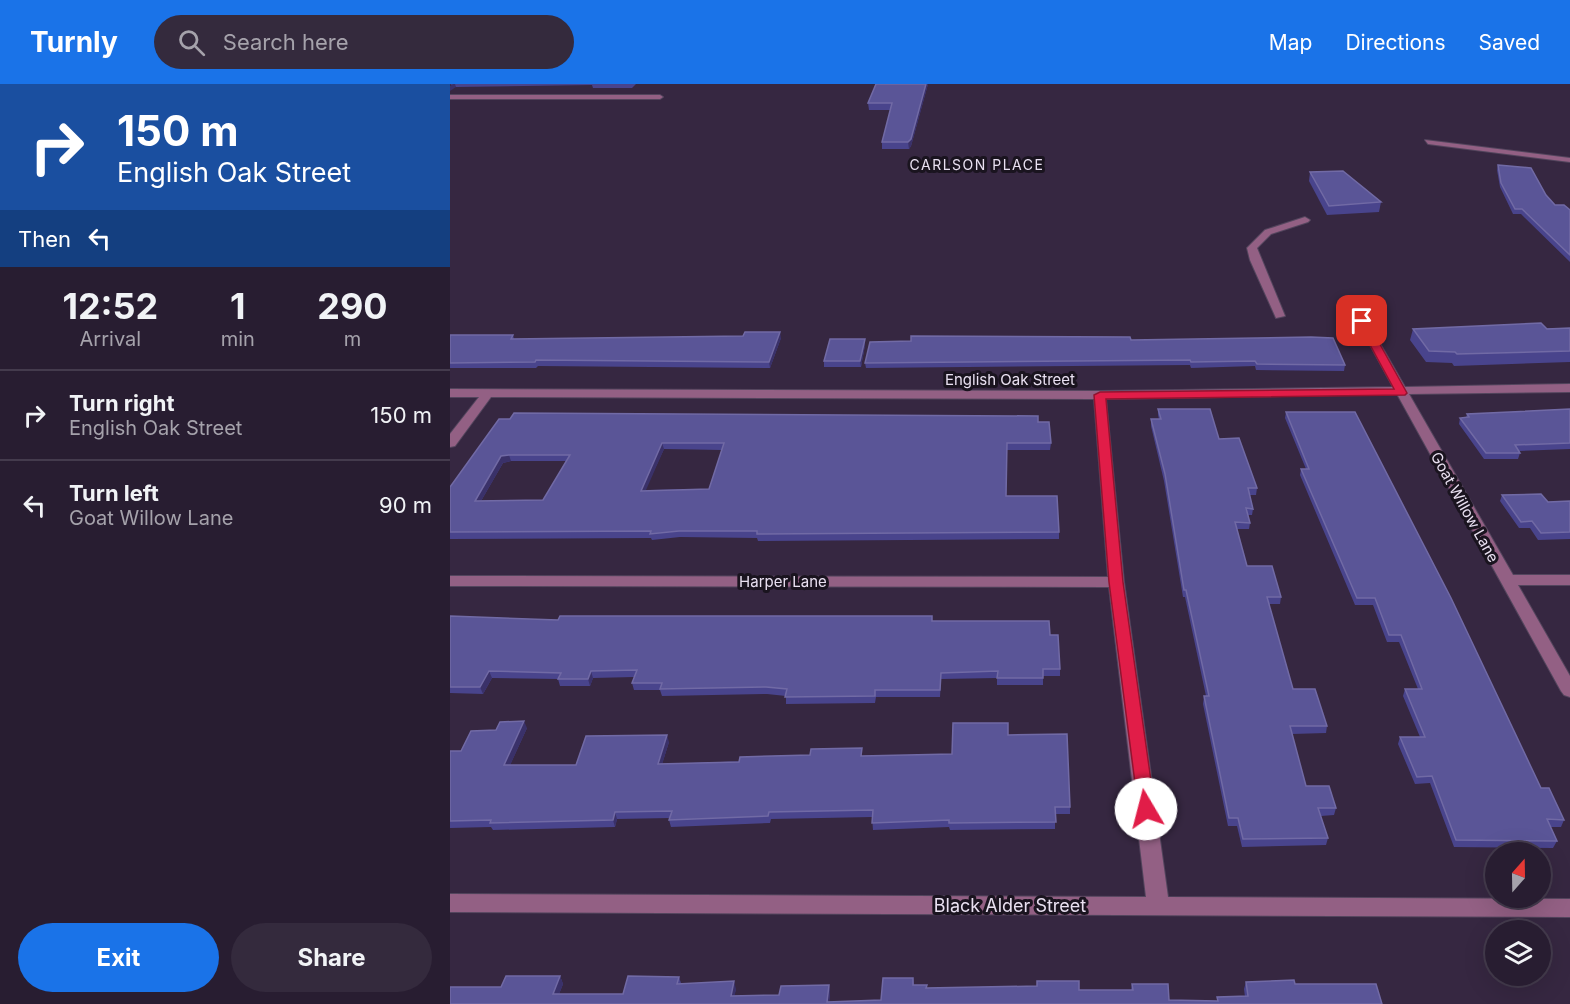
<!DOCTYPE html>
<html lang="en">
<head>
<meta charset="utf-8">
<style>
	body { margin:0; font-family:Inter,sans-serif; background:#342a3d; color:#f1f3f6; height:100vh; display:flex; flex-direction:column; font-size:22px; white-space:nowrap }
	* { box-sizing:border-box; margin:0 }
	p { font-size:20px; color:#a5a2ab }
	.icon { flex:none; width:33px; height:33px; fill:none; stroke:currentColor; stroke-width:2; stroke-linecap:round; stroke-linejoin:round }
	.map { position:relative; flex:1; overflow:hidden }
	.drawer { display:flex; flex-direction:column; background:#281d31; width:450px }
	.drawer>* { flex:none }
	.top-card { background:#1a4fa0; color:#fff; overflow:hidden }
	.needle { width:39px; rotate:20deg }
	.buttons { position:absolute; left:1035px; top:758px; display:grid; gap:12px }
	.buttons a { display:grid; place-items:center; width:66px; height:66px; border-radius:50%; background:#281d31; box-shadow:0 6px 24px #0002,0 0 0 2px #443b4d; font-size:30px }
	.pin { position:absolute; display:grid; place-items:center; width:51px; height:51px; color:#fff; margin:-26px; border-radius:12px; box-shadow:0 3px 9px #0006 }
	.me { position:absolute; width:66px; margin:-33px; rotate:352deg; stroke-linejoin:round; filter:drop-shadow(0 0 4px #0008) }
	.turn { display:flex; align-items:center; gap:21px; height:126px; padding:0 18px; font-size:27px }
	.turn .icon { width:78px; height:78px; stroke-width:2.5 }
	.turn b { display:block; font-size:42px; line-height:51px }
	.then { display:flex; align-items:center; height:57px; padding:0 18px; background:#0003; gap:12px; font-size:22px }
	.eta { display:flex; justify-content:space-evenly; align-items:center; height:102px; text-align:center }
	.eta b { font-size:36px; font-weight:700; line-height:42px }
	.button { display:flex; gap:12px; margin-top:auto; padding:12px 18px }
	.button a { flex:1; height:69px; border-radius:36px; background:#1a73e8; color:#fff; font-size:24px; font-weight:700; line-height:69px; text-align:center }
	.button a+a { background:#342a3d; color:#f1f3f6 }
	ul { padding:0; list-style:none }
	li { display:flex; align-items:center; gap:18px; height:90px; padding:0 18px; border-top:2px solid #443b4d }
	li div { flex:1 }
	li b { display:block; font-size:22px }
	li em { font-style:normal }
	header { display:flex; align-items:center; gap:36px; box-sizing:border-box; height:84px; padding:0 30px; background:#1a73e8; color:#fff }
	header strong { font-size:28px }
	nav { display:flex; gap:33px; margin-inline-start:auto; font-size:21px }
	.search { width:420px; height:54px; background:#342a3d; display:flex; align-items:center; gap:15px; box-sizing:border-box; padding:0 21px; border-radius:33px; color:#a5a2ab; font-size:22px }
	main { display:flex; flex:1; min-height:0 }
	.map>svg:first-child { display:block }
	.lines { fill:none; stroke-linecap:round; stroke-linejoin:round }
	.minor-casing { stroke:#53455d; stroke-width:2 }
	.minor { fill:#936084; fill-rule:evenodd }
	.wall { fill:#49448c; fill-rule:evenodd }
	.shaded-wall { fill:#3a3169 }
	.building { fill:#5a5597; stroke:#716aa5; stroke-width:1.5; fill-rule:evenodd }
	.route { fill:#e11d48; stroke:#92132f; stroke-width:1.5 }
	.labels { text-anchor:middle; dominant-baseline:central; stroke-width:6; stroke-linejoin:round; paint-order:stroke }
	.far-neighbourhood-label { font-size:14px; letter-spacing:1.5px; fill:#e9e0f1; stroke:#1a141f }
	.street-label { font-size:15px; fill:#e9e0f1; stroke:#1a141f }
	.near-street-label { font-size:18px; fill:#e9e0f1; stroke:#1a141f }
</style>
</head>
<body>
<header>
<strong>Turnly</strong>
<div class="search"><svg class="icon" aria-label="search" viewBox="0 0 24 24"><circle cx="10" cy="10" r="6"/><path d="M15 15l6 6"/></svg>Search here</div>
<nav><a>Map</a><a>Directions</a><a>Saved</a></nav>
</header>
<main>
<section class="drawer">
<div class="top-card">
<div class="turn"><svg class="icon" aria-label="right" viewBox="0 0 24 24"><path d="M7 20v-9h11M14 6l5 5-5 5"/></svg><div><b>150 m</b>English Oak Street</div></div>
<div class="then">Then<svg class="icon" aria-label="left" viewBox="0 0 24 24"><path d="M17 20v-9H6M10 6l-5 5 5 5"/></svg></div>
</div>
<div class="eta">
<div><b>12:52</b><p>Arrival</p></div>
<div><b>1</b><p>min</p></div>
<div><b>290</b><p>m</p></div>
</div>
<ul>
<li><svg class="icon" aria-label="right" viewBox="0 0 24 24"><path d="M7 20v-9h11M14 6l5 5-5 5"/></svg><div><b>Turn right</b><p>English Oak Street</p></div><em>150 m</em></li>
<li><svg class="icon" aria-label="left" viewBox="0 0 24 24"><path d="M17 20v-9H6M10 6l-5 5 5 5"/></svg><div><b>Turn left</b><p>Goat Willow Lane</p></div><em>90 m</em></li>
</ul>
<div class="button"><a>Exit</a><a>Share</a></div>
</section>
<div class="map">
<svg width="1120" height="920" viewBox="0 0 1120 920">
	<rect width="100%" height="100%" fill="#362741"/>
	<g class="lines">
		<g class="minor-casing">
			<g id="minor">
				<polygon points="0,11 210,11 213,13 210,15 0,15"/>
				<polygon points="975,56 1120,74 1120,78 978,60"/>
				<polygon points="855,133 860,136 858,138 821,150 807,164 835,232 826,234 800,176 797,164 815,146"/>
				<polygon points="912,234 917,237 955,303 1120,300 1120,308 959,310 1063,491 1120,491 1120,501 1068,501 1120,592 1120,613 1114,611 1111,607 947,310 656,315 674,498 718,813 1120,815 1120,833 0,828 0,810 696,813 659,503 0,502 0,492 658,493 644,315 41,313 5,362 0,363 0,350 29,313 0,313 0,305 650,307 943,303 907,237"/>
			</g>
		</g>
		<use href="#minor" class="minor"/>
	</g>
	<g class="wall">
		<polygon points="0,0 186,0 182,4 143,4 142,1 6,3"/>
		<polygon points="478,0 461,62 459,65 432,65 432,58 441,26 419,26 418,19"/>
		<polygon points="1048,81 1096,111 1105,121 1120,126 1120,178 1071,130 1063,130 1050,103 1047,86"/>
		<polygon points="860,88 931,118 929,128 877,131 859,97"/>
		<polygon points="1120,244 1120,278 1004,282 1002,279 976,278 960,256 963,245"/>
		<polygon points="0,251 63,251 64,255 331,254 320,284 88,282 86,284 0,284"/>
		<polygon points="415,255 415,261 411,283 374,283 374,277"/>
		<polygon points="681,256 895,281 894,287 806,286 805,282 741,284 740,281 416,284 415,279"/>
		<polygon points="708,325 769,355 807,404 806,411 799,411 803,425 802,431 798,431 800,439 799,445 787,445 797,482 831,513 830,520 819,520 843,605 877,642 876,649 842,650 856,702 886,724 884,731 871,732 878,754 876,761 792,763 787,742 778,742 753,620 754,612 756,612 735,513 733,513 714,397 701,342 701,335 709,335 708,331"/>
		<polygon points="1120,325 1120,365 1069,367 1070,369 1068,375 1034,375 1009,340 1010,334 1016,334 1017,330"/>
		<polygon points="836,328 1091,704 1114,736 1111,743 1100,743 1107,757 1103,764 1004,763 980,699 965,700 948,660 950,653 970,653 953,612 955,605 968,605 949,558 937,558 923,521 905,521 850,391 851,385 856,385 835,334"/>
		<path d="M49 335 588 338 601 359 600 366H557L556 412 609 448V455L308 457 307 454 230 453 202 456 201 454 0 455V403ZM214 365 272 366 259 405 195 406ZM61 377H116L93 416 31 417 53 379Z"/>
		<polygon points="1052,411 1098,418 1120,417 1120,455 1088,456 1080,444 1069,444 1050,417"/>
		<polygon points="0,532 108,536 482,532 482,537 600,551 610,585 610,592 593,592 593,601 547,601 547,594 491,595 490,613 426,613 425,619 336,620 336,612 317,610 212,612 210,606 184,606 182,599 184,593 143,594 140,602 110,602 108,595 42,594 33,610 0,609"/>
		<polygon points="77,644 60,681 126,681 219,658 212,680 502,670 558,651 620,723 620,730 605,730 605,745 500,746 499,743 423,746 422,733 321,735 320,739 221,743 219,736 220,734 167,735 165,743 43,746 41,743 0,744 0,667 11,667 46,646"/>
		<polygon points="110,892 113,900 109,910 173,910 229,893 231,899 286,905 284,912 329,911 379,901 380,909 379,918 431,916 463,894 464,901 477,904 629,906 681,906 682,900 719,916 767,917 767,913 795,913 794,905 796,898 845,900 932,920 0,920 51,903"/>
	</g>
	<g class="shaded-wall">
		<polygon points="3,0 5,0 6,3 0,7 0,2"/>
		<polygon points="476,0 478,0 461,62 459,65 458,58"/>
		<polygon points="330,248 331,254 320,284 319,278"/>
		<polygon points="415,255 415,261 411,283 410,277"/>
		<polygon points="212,359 214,365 193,413 191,407"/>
		<polygon points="59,371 61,377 53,379 27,424 25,417 51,372"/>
		<polygon points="39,587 42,594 33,610 30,603"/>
		<polygon points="141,587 143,594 140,602 138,595"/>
		<polygon points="74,637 77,644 57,688 54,681"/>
		<polygon points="217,651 219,658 210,687 208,680"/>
		<polygon points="165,728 167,735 165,743 163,736"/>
		<polygon points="110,892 113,900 106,918 103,910"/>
		<polygon points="284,897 286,905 283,920 281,912"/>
		<polygon points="379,901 380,909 379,920 377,918"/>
	</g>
	<g class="building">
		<polygon points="426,0 476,0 461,55 458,58 432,58 442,19 418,19"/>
		<polygon points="1048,81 1081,84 1096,111 1105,121 1114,121 1120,126 1120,171 1072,125 1065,125 1051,99"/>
		<polygon points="893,87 931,118 879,122 860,88"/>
		<polygon points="1091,239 1097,245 1120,244 1120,267 1007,270 1005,268 979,267 963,245"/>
		<polygon points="295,248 330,248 319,278 86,276 85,278 0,279 0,251 63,251 61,255 293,252"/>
		<polygon points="461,252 680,253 681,256 861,253 883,254 895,281 807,280 805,277 741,278 740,276 415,279 420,258 461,257"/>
		<polygon points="380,255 415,255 410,277 374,277"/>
		<polygon points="708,325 760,325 769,355 789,354 807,404 798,404 803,425 796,424 800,439 785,438 797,482 822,482 831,513 817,513 843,605 865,605 877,642 840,642 856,702 879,702 886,724 868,724 878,754 793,755 788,734 779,734 754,612 759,612 736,506 734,506 715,390 701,335 711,335"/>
		<polygon points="1120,325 1120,359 1065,361 1070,369 1036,369 1010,334 1019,333 1017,330"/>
		<polygon points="836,328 905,328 1001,514 1091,704 1099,704 1114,736 1097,735 1107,757 1006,756 982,692 967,693 950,653 975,653 955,605 972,605 951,551 939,551 925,514 907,514 851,385 859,385"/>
		<path d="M64 329 588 332V338H599L601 359H557L556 412H607L609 448 307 450V447H229L200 450 201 447 0 448V403L49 335H60ZM212 359H274L259 405 191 407ZM59 371H120L93 416 25 417 51 372Z"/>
		<polygon points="1091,410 1098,418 1120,417 1120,448 1091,449 1082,437 1071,438 1052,411"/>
		<polygon points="0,532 108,536 110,532 482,532 482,537 599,537 600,551 608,551 610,585 593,585 593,594 547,594 548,587 491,589 490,606 425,606 425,612 335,613 337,605 316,603 210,605 212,599 182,599 187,586 141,587 138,595 108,595 111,589 39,587 30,603 0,603"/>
		<polygon points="74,637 54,681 126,681 136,652 217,651 208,680 289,678 290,673 360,671 361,665 412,664 411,672 502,670 503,639 558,639 558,651 617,650 620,723 605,723 606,738 499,739 499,736 422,739 423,726 319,728 318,732 219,736 222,727 165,728 163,736 40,739 41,736 0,737 0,667 11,667 21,647 46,646 50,638"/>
		<polygon points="56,892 110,892 103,910 173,910 178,892 229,893 227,900 284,897 281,912 329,911 331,902 379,901 377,918 431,916 433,894 463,894 463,901 477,901 476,904 587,902 587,897 629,897 629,906 683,906 682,900 718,900 719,916 768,917 767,913 798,912 796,898 844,896 845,900 926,900 932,920 0,920 0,903 51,903"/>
	</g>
	<polygon class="route" points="912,234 917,237 957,309 955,311 656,315 673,498 705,725 702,730 689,730 659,498 644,311 650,308 944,305 907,237"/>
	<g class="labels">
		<g class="far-neighbourhood-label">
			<text x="527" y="80">CARLSON PLACE</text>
		</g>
		<g class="street-label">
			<text x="560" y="295">English Oak Street</text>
			<text transform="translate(1015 423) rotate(61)">Goat Willow Lane</text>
			<text x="333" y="497">Harper Lane</text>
		</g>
		<g class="near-street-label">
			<text x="560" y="821">Black Alder Street</text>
		</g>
	</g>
</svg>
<div class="buttons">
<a><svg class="needle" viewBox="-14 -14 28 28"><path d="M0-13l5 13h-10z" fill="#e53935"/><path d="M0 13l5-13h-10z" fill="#a5a2ab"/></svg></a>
<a><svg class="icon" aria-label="layers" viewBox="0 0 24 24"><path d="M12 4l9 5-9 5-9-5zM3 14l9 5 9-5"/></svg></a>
</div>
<div class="pin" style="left:912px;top:237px;background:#d93025"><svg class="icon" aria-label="arrive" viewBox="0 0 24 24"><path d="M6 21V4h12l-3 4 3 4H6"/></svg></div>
<svg class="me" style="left:696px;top:725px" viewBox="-20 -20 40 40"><circle r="19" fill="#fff"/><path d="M0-13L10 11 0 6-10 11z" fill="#e11d48"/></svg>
</div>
</main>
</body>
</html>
